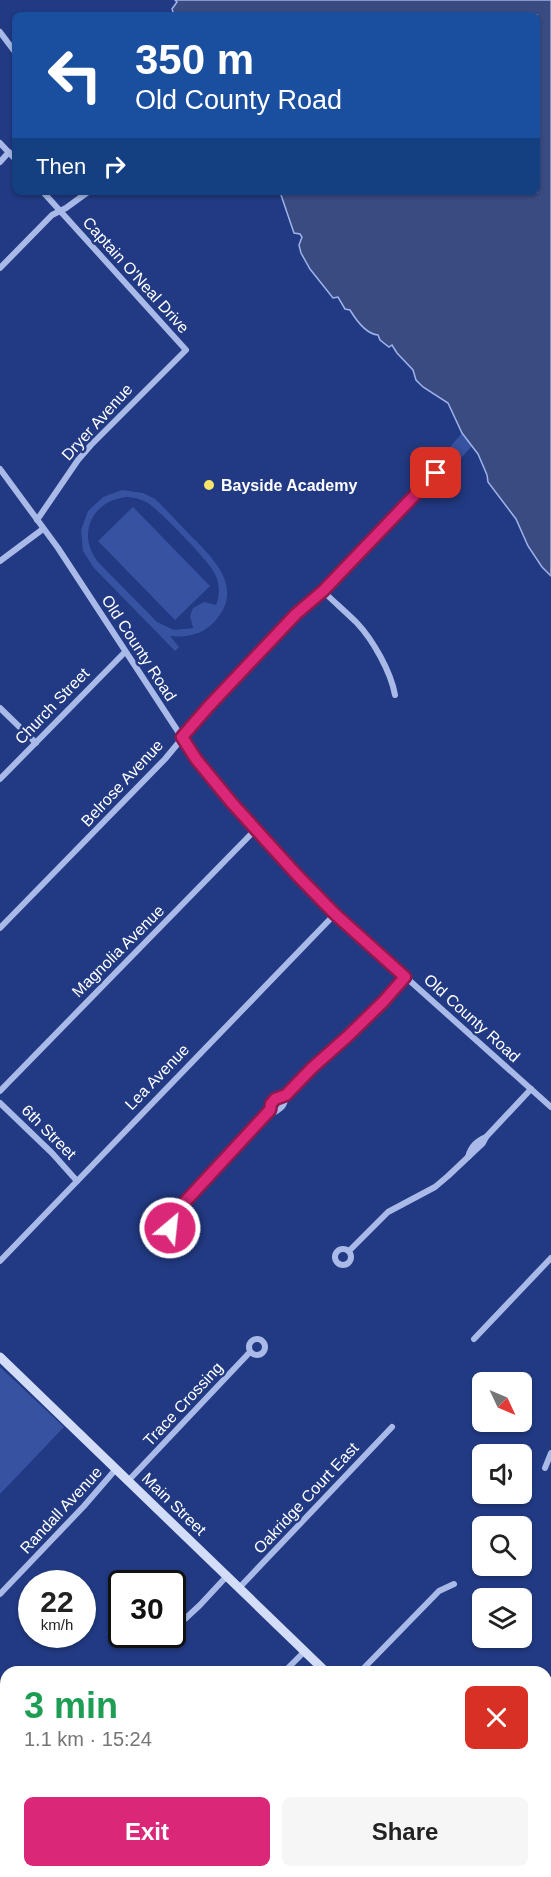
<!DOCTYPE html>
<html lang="en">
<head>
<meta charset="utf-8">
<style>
	body { margin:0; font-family:Arial,sans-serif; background:#f6f6f6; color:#222; height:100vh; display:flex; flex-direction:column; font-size:22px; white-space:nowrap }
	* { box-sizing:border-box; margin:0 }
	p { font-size:20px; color:#767676 }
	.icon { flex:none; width:33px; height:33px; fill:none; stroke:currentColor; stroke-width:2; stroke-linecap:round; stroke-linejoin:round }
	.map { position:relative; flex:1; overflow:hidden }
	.sheet { position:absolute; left:0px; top:1666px; width:552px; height:212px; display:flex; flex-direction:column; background:#fff; border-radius:18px 18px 0 0; box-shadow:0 2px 4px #0004 }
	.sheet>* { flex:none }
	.hud { position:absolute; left:12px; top:12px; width:528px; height:183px; border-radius:9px; box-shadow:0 2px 4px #0004; background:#1a4fa0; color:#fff; overflow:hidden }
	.needle { width:39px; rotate:134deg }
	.controls { position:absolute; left:472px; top:1372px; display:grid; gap:12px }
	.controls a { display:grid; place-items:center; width:60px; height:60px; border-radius:9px; background:#fff; box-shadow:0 2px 4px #0004; font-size:30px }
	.speed { position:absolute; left:18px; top:1570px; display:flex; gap:12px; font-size:30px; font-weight:700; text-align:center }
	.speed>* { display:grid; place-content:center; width:78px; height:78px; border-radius:50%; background:#fff; box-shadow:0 2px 4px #0004; line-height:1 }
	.speed small { font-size:15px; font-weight:400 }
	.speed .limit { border:3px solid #111; border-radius:9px; background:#fff; color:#111 }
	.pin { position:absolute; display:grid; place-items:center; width:51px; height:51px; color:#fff; margin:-26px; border-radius:12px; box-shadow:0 3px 9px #0006 }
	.me { position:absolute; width:66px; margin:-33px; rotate:28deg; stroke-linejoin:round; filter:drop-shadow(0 0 4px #0008) }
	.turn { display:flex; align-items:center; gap:21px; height:126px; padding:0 24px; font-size:27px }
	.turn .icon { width:78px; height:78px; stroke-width:2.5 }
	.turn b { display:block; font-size:42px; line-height:51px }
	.then { display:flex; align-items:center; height:57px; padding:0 24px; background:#0003; gap:12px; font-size:22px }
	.round { display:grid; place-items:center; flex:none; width:63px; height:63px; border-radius:9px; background:#f6f6f6 }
	.head { display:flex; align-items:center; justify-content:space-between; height:102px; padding:0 24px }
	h1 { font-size:36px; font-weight:600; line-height:45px; color:#1e9e55 }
	.cta { display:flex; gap:12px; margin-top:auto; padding:12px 24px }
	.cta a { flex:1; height:69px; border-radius:9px; background:#db2777; color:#fff; font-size:24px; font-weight:600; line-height:69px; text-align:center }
	.cta a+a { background:#f6f6f6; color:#222 }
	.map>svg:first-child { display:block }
	.green { fill:#3652a0; fill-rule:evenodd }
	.water { fill:#3a4b82; stroke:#9db3ea; stroke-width:1.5 }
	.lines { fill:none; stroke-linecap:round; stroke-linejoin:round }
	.street { stroke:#a9bae8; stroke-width:6 }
	.secondary { stroke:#d4ddf7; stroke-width:9 }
	.primary { stroke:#ecf0fe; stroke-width:10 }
	.route-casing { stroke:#8e194d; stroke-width:15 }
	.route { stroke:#db2777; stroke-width:10 }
	.poi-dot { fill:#f5e66b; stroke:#223a83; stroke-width:2 }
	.labels { text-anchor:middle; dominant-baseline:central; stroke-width:5; stroke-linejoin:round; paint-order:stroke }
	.street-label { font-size:16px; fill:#fff; stroke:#223a83 }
	.poi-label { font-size:16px; font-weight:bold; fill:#fff; stroke:#223a83; text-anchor:start }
</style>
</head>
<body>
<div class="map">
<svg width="551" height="1877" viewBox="0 0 551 1877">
	<rect width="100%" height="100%" fill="#223a83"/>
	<g class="green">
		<polygon points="462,433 475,443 442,478 432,468"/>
		<path d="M122 490 143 493 155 499C167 510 177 522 188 533 211 556 245 586 216 620 204 634 188 638 170 636L179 647 175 651 94 568 83 551 81 530 88 511 103 497ZM126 497C134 497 141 499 148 503 160 511 210 562 215 574 220 584 220 595 216 605L204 602 193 608 190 616 193 628 174 630 157 622 99 563C76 536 91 501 126 497Z"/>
		<polygon points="133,507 210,586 175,620 98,541"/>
		<polygon points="0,1367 64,1427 0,1494"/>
	</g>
	<path class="water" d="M175 0H551V576L542 567 528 546 516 519 488 482 487 475 478 454 462 433 448 403 423 387 416 380 413 370 397 353 392 345 389 347 380 340 378 335C366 334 356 320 350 310L345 309 338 297 333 298 310 269 301 253 299 245 302 237 300 234 294 233 280 192H537V15H174L172 9 177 2Z"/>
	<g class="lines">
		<g class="street">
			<polyline points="0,32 15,52"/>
			<polyline points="0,143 15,159"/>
			<polyline points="0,162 9,152"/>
			<polyline points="0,268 52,215 66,208 88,192"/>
			<polyline points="0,469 58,548 196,759 243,816 335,914 551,1107"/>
			<polyline points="37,520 78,460 91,445 186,350 43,192"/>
			<polyline points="0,561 43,529"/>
			<path d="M323 591C334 602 346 612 357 623 373 640 391 672 395 695"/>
			<polyline points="0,708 36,743"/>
			<polyline points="0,779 125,652"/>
			<polyline points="0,928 165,759 209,706 296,614 323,591 436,473"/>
			<polyline points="0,1091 255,830"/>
			<polyline points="0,1103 52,1153 77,1181"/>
			<path d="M270 1110 275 1112C283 1107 285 1104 286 1095"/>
			<path d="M468 1157C471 1146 477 1141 486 1137"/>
			<circle cx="165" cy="1222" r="8"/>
			<polyline points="171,1217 270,1110 271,1104 275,1099 286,1095 312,1068 348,1036 383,1002 405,977"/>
			<circle cx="343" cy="1257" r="8"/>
			<polyline points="349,1251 388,1212 435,1187 448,1176 483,1143 486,1137 531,1089"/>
			<polyline points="0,1261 335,914"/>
			<circle cx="257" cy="1347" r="8"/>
			<polyline points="474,1339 551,1258"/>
			<polyline points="545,1468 551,1453"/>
			<polyline points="128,1481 250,1352"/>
			<polyline points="239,1588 392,1427"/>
			<polyline points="0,1594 84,1506 116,1469"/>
			<polyline points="172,1614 186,1618 172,1629"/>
			<polyline points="186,1618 200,1605 226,1577"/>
			<polyline points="284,1672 304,1652"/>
			<polyline points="360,1672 439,1591 454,1584"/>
			<polyline points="89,1877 90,1872"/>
			<polyline points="256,1877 260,1872"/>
		</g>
		<g class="secondary">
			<polyline points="0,1357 326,1672"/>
			<polyline points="546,1833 551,1835"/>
		</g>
		<g class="primary">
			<polyline points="0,1800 6,1802"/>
			<polyline points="0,1820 6,1822"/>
			<polyline points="292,1872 328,1877"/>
			<polyline points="432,1872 466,1877"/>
		</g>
	</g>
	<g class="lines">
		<g class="route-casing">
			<polyline id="route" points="170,1228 173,1221 171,1217 270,1110 271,1104 275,1099 286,1095 312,1068 348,1036 383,1002 405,977 335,914 298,876 232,803 196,759 182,737 209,706 296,614 323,591 436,473"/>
		</g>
		<use href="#route" class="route"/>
	</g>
	<circle class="poi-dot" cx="209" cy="485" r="6"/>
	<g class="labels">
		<g class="street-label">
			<text transform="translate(136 275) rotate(48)">Captain O'Neal Drive</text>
			<text transform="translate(97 422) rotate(-48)">Dryer Avenue</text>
			<text transform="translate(139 648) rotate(57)">Old County Road</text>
			<text transform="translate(52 706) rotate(-46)">Church Street</text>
			<text transform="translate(122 783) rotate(-47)">Belrose Avenue</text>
			<text transform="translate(118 951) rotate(-45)">Magnolia Avenue</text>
			<text transform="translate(472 1018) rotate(42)">Old County Road</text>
			<text transform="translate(157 1077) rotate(-46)">Lea Avenue</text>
			<text transform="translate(49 1132) rotate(45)">6th Street</text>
			<text transform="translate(183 1404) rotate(-47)">Trace Crossing</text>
			<text transform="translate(306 1498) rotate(-47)">Oakridge Court East</text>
			<text transform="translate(174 1504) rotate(44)">Main Street</text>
			<text transform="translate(61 1510) rotate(-47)">Randall Avenue</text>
		</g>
		<g class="poi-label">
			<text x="221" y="485">Bayside Academy</text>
		</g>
	</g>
</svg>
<div class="controls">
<a><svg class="needle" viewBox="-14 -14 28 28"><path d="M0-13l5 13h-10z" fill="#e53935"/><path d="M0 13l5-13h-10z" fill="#767676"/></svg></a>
<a><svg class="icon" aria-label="sound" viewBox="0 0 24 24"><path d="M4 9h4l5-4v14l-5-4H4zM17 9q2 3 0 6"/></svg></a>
<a><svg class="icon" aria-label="search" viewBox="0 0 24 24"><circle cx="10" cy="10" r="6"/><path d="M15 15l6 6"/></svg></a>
<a><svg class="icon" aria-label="layers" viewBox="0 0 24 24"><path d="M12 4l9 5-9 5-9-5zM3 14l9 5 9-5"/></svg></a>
</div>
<div class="speed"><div>22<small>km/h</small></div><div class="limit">30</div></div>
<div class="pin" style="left:436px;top:473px;background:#d93025"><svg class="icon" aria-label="arrive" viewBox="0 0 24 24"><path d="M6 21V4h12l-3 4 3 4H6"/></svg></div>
<svg class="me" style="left:170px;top:1228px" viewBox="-20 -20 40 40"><circle r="17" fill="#db2777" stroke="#fff" stroke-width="3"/><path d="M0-11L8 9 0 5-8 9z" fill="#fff"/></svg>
<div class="hud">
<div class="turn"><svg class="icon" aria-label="left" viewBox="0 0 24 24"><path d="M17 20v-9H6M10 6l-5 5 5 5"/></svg><div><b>350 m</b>Old County Road</div></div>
<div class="then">Then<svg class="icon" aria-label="right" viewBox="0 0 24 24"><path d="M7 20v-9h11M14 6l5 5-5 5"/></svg></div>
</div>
<section class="sheet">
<div class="head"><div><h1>3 min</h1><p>1.1 km · 15:24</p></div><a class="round" style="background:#d93025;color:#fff"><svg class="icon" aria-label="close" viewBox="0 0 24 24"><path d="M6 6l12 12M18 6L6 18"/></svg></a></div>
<div class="cta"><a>Exit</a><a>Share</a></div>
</section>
</div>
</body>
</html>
